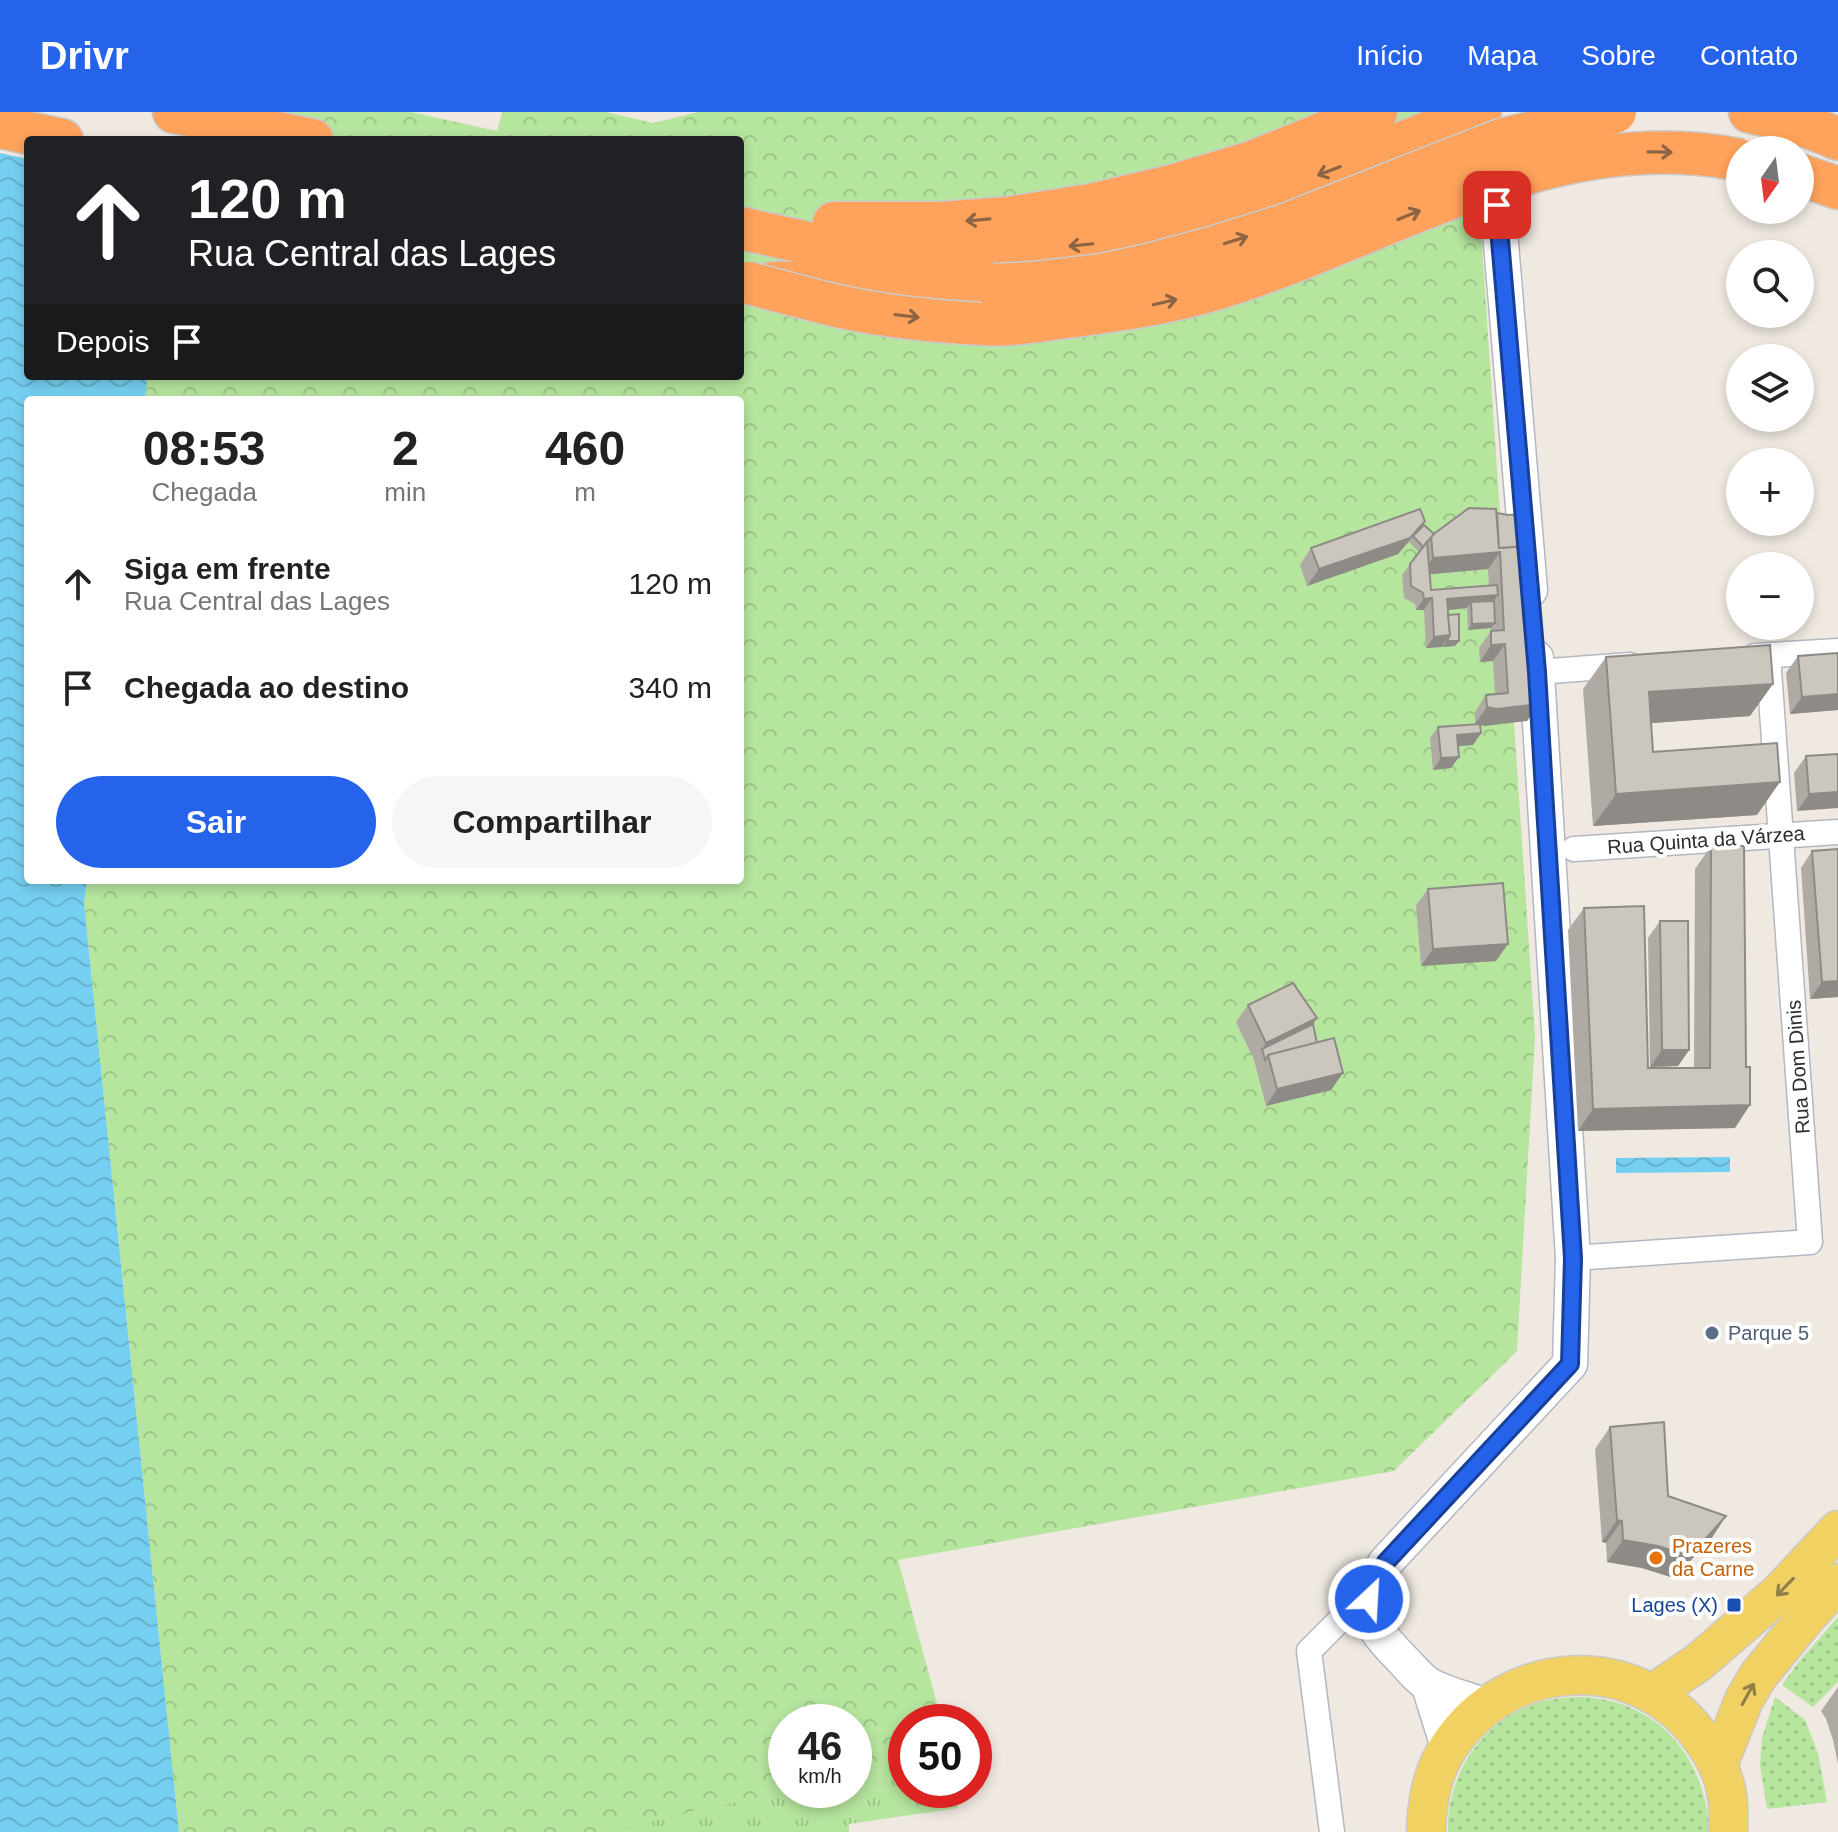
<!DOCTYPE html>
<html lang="pt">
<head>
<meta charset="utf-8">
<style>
	body { margin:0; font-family:Arial,sans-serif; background:#f6f6f6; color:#222; height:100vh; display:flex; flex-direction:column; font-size:30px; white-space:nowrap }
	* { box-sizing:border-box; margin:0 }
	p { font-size:26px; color:#767676 }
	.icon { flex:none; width:44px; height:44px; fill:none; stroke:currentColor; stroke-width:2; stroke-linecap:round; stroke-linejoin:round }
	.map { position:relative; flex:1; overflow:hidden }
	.sheet { position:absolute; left:24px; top:284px; width:720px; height:488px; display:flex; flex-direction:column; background:#fff; border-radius:8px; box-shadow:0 4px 12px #0003 }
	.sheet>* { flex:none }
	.banner { position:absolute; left:24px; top:24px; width:720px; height:244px; border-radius:8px; box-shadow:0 4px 12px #0003; background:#202124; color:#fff; overflow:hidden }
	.needle { width:52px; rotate:194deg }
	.buttons { position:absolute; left:1726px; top:24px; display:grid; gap:16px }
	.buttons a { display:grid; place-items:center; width:88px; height:88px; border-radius:50%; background:#fff; box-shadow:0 4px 12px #0003; font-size:40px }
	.speed { position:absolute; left:768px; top:1592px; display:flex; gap:16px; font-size:40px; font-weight:700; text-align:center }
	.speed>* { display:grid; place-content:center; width:104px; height:104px; border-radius:50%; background:#fff; box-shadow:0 4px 12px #0003; line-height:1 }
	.speed small { font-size:20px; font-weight:400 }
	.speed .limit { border:12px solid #d22; background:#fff; color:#111 }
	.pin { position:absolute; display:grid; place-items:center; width:68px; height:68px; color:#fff; margin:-34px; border-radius:16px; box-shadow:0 4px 12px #0006 }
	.me { position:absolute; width:88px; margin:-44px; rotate:25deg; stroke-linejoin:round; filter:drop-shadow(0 0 6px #0008) }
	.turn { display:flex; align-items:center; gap:28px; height:168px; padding:0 32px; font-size:36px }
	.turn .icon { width:104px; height:104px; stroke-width:2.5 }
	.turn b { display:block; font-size:56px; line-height:68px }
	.then { display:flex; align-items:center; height:76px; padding:0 32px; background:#0003; gap:16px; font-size:30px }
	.eta { display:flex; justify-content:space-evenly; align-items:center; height:136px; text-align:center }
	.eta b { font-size:48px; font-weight:800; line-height:56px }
	.action { display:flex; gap:16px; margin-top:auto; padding:16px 32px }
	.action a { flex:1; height:92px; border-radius:48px; background:#2563eb; color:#fff; font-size:32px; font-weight:800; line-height:92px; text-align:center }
	.action a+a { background:#f6f6f6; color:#222 }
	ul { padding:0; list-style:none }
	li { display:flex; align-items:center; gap:24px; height:104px; padding:0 32px }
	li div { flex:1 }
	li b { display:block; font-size:30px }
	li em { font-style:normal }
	header { display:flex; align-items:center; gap:48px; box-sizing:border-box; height:112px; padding:0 40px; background:#2563eb; color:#fff }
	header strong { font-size:38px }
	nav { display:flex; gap:44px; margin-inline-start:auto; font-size:28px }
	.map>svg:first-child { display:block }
	.grass { fill:url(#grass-dots) }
	.forest { fill:url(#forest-crowns) }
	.park { fill:url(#park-tufts) }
	.water { fill:url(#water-waves) }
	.pier { fill:#efe9e1 }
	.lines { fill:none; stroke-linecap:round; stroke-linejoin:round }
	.street-casing { stroke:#b4b7c1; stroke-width:27 }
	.secondary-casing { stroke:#b4b7c1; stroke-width:37 }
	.primary-casing { stroke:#c9c9c9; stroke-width:41 }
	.highway-casing { stroke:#c9c9c9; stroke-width:45 }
	.street { stroke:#fff; stroke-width:24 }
	.secondary { stroke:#fff; stroke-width:34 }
	.primary { stroke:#f2d163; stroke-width:38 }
	.highway { stroke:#ffa35c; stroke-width:42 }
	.highway-bridge-casing { stroke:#c9c9c9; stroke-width:45; stroke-linecap:butt }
	.highway-bridge { stroke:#ffa35c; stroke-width:42 }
	.wall { fill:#afaba4; fill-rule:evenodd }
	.shaded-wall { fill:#8e8b86 }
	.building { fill:#cbc7bf; stroke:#8e8b86; stroke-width:2 }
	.oneway { stroke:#8c6343 }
	.oneway2 { stroke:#908048 }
	.route-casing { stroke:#184099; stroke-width:20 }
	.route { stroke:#2563eb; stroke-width:14 }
	.service-dot { fill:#5c6f8a; stroke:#fff; stroke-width:3 }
	.food-dot { fill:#e8710a; stroke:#fff; stroke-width:3 }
	.transit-dot { fill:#1a4fb4; stroke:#fff; stroke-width:3 }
	.labels { text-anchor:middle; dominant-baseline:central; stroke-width:8; stroke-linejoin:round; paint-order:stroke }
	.street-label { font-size:20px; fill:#2e2e2e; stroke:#fff }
	.service-label { font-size:20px; fill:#4e5e75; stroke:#fff; text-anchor:start }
	.food-label { font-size:20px; fill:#c56008; stroke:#fff; text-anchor:start }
	.transit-label { font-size:20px; fill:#164399; stroke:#fff; text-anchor:end }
</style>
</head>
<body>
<header>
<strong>Drivr</strong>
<nav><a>Início</a><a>Mapa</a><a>Sobre</a><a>Contato</a></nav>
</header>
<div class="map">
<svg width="1838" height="1720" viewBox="0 0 1838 1720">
	<defs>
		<pattern id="grass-dots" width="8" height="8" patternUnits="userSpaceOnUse" patternTransform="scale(2)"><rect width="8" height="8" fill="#b6e59e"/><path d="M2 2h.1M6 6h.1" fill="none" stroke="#9dc588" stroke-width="1.8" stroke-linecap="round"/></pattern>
		<pattern id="forest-crowns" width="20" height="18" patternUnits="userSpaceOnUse" patternTransform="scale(2)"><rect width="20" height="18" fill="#b6e59e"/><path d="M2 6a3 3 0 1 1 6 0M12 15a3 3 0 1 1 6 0" fill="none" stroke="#9dc588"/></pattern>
		<pattern id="park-tufts" width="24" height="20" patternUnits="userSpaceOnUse" patternTransform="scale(2)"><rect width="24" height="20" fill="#b6e59e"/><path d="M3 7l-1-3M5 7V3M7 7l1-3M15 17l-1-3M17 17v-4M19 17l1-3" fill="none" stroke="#9dc588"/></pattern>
		<pattern id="water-waves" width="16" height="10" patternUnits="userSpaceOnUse" patternTransform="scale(2)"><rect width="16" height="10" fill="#75cff0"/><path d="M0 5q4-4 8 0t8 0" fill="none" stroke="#66b2ce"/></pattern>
	</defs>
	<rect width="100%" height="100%" fill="#efe9e1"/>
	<g class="grass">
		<polygon points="1838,1505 1838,1570 1813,1595 1782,1573 1797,1552"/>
		<path d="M1586 1585C1594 1586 1603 1587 1611 1589 1673 1605 1707 1659 1709 1720H1448C1446 1664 1482 1608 1537 1591 1553 1586 1569 1585 1586 1585Z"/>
		<polygon points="1775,1585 1805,1608 1818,1641 1827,1690 1767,1697 1760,1654 1762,1626"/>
	</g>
	<polygon class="forest" points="223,0 411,0 497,19 502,0 606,0 653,11 698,0 1473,0 1535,924 1517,1239 1394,1359 898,1448 942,1610 906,1610 906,1658 854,1670 854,1610 786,1610 786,1678 819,1678 639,1720 179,1720 84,791 87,768 740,768 740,288 145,288 147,269 145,264 740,264 740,28 216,28"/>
	<polygon class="park" points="906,1656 906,1678 956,1678 958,1696 849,1712 849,1720 612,1720 694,1699 799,1678 854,1678 854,1667"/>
	<g class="water">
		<polygon points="0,0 28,28 28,264 145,264 147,269 145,288 28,288 28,768 87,768 84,791 179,1720 0,1720"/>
		<polygon points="1730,1045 1730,1060 1616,1061 1616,1046"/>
	</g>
	<polygon class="pier" points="0,0 227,0 220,28 28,28 28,47 0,41"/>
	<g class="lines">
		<g class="street-casing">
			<g id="street">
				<polyline points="1755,544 1838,539"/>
				<polyline points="1537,560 1630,553"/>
				<polyline points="1574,737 1838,720"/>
				<polyline points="1573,1146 1810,1130 1768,544"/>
				<polyline points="1332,1720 1309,1539 1341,1507 1368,1500"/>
			</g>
		</g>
		<g class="secondary-casing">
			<g id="secondary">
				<polyline points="1494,48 1530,478"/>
				<polyline points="1429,1574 1448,1635"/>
				<path d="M1485 1594C1468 1587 1449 1583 1433 1575 1421 1570 1410 1555 1401 1546 1367 1511 1356 1494 1386 1450L1570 1252 1573 1146 1536 546"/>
			</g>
		</g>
		<g class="primary-casing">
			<g id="primary">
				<polyline points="1652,1582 1699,1550 1779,1481 1838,1418"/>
				<polyline points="1718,1653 1744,1588 1758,1564 1808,1503 1838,1471"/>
				<path d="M1426 1720C1427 1689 1432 1659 1450 1633 1508 1546 1635 1538 1699 1623 1712 1640 1724 1662 1727 1683 1729 1695 1728 1708 1728 1720"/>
			</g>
		</g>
		<g class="highway-casing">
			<g id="highway">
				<polyline points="174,0 312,28"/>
				<path d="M1750 0C1780 6 1810 14 1838 27"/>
				<polyline points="0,15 62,28"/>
				<polyline points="1800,63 1838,76"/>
				<polyline points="834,111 941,111 1008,106 1091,93 1172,74 1250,51 1376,0"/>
				<polyline points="740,116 830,136 897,142 992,142 1094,132 1211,103 1337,57 1480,0"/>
				<polyline points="773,171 834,170 905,175 994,173"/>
			</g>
		</g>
		<use href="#street" class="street"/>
		<use href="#secondary" class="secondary"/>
		<use href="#primary" class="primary"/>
		<use href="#highway" class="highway"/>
		<g class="highway-bridge-casing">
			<g id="highway-bridge">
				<path d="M749 171C780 179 811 188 842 195 889 205 939 210 986 212 1010 214 1035 209 1059 206 1113 199 1167 192 1219 176 1389 123 1555 10 1740 48"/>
				<polyline points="994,173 1032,171 1102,163 1148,153 1215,135 1285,113 1501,28 1615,0"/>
			</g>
		</g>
		<use href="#highway-bridge" class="highway-bridge"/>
	</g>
	<g class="wall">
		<path d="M1496 397 1539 592 1527 609 1480 613 1481 621 1473 633 1458 634 1459 645 1451 656 1433 658 1430 626 1438 615 1475 612V600L1486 583 1495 582 1493 549 1480 550 1479 536 1491 519V516L1468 518 1467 496 1448 498V503L1459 529 1455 534 1443 535V533L1442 535 1426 536 1424 498H1416L1415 492 1404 486 1402 463 1419 440 1409 430 1398 442 1307 474 1300 453 1311 436 1417 420 1434 422ZM1488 457 1489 474 1431 478 1430 462Z"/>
		<polygon points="1838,541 1838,598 1790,602 1786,561 1798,544"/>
		<polygon points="1606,545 1750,604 1651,611 1653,640 1757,703 1593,714 1583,577"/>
		<polygon points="1838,642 1797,699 1794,661 1806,644"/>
		<polygon points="1711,734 1735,1016 1578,1019 1568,818 1584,796 1648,956 1694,956 1695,757"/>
		<polygon points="1812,739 1838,885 1810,887 1801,756"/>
		<polygon points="1428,777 1496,849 1421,854 1416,793"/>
		<polygon points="1660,809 1689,938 1678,954 1650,955 1648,826"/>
		<polygon points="1248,893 1317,906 1313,912 1331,978 1266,994 1254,948 1236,910"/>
		<polygon points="1610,1315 1668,1384 1726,1404 1711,1427 1674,1466 1642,1456 1607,1450 1606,1431 1602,1430 1595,1337"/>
		<polygon points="1838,1575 1838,1652 1833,1628 1826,1607 1821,1599"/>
	</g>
	<g class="shaded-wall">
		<polygon points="1425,409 1414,425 1413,424 1398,442 1307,474 1319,457"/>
		<polygon points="1500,440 1488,457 1422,463 1433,446"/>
		<polygon points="1498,483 1490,494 1471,490 1467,496 1439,499 1447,487"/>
		<polygon points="1432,486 1424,498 1416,498 1424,487"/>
		<polygon points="1495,511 1491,516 1468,518 1472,512"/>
		<polygon points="1450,523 1442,535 1426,536 1434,525"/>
		<polygon points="1447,529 1459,529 1455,534 1443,535"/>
		<polygon points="1505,532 1493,549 1480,550 1491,533"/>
		<polygon points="1773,572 1750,604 1626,613 1649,580"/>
		<polygon points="1838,582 1838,598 1790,602 1802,585"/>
		<polygon points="1539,592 1527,609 1485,614 1475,612 1487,595"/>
		<polygon points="1481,621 1473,633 1449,635 1457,623"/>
		<polygon points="1459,645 1451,656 1433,658 1441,646"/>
		<polygon points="1780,670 1757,703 1593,714 1616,682"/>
		<polygon points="1838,680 1838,696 1797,699 1809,682"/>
		<polygon points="1508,832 1496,849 1421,854 1433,837"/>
		<polygon points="1838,869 1838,885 1810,887 1822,870"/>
		<polygon points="1317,906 1305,923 1262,937 1254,948 1266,931"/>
		<polygon points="1662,938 1689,938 1678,954 1650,955"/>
		<polygon points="1343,961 1331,978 1266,994 1277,977"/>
		<polygon points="1750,993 1735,1016 1578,1019 1593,997"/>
		<polygon points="1726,1404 1711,1427 1674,1466 1642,1456 1607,1450 1623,1428"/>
		<polygon points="1617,1408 1622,1409 1606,1431 1602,1430"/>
	</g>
	<g class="building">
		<polygon points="1469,396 1496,397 1499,436 1530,434 1539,592 1497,597 1487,595 1486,583 1508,581 1505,532 1491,533 1491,519 1504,518 1500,440 1433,446 1431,424"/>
		<polygon points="1420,397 1425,409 1410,426 1319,457 1311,436"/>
		<polygon points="1497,401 1508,403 1522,402 1525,434 1499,436"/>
		<polygon points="1424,413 1434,422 1423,435 1413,424"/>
		<polygon points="1427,430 1431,478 1497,473 1498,483 1447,487 1450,523 1434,525 1432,486 1424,487 1423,481 1411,474 1410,452"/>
		<polygon points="1494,489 1495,511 1472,512 1471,490"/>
		<polygon points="1459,502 1459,529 1447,529 1450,523 1448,503"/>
		<polygon points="1770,533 1773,572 1649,580 1653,640 1777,631 1780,670 1616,682 1606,545"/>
		<polygon points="1838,541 1838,582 1802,585 1798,544"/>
		<polygon points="1480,612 1481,621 1457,623 1459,645 1441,646 1438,615"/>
		<polygon points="1838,642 1838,680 1809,682 1806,644"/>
		<polygon points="1711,734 1744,734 1746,955 1750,955 1750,993 1593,997 1584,796 1644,794 1648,956 1710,956"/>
		<polygon points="1838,737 1838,869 1822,870 1812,739"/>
		<polygon points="1503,771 1508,832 1433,837 1428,777"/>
		<polygon points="1660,809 1688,809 1689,938 1662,938"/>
		<polygon points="1293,871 1317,906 1266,931 1248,893"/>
		<polygon points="1313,912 1317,931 1268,943 1265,948 1262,937"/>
		<polygon points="1334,926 1343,961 1277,977 1268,943"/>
		<polygon points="1664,1310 1668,1384 1726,1404 1690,1444 1658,1434 1623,1428 1622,1409 1617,1408 1610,1315"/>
	</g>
	<defs><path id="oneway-shaft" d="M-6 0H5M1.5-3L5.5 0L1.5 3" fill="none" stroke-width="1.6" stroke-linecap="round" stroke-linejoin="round" transform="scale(2)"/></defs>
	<g class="oneway">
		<use href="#oneway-shaft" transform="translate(1660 40) rotate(1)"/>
		<use href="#oneway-shaft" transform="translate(1329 59) rotate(159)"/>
		<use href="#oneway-shaft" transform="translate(1409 103) rotate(-22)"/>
		<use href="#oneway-shaft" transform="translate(978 108) rotate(175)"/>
		<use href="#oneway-shaft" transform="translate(1236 128) rotate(-17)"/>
		<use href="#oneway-shaft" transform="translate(1081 133) rotate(174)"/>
		<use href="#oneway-shaft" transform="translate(1165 190) rotate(-13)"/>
		<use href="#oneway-shaft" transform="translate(907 204) rotate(7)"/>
	</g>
	<g class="oneway2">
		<use href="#oneway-shaft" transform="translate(1785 1475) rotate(134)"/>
		<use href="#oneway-shaft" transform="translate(1748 1582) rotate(-61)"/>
	</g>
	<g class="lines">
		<g class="route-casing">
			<polyline id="route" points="1369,1487 1372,1474 1386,1450 1570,1252 1573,1146 1544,679 1537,560 1497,93"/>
		</g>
		<use href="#route" class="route"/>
	</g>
	<circle class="service-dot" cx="1712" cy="1221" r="8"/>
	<circle class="food-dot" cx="1656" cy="1446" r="8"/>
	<rect class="transit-dot" x="1726" y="1485" width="16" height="16" rx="4"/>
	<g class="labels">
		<g class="street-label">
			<text transform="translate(1706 728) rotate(-4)">Rua Quinta da Várzea</text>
			<text transform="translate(1798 955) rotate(-94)">Rua Dom Dinis</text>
		</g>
		<g class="service-label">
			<text x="1728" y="1221">Parque 5</text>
		</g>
		<g class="food-label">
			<text x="1672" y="1434">Prazeres<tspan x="1672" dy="23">da Carne</tspan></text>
		</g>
		<g class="transit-label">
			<text x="1718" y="1493">Lages (X)</text>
		</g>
	</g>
</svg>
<div class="buttons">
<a><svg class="needle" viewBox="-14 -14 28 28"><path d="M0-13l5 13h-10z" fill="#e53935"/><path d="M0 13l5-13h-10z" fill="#767676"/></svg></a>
<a><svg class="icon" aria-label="search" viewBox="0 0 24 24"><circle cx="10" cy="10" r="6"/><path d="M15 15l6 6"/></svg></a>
<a><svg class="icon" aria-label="layers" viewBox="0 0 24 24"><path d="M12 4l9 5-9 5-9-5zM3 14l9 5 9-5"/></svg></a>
<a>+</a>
<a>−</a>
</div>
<div class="speed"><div>46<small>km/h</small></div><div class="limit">50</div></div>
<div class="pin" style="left:1497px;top:93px;background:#d93025"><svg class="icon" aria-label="arrive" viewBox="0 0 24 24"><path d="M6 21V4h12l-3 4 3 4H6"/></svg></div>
<svg class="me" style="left:1369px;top:1487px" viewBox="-20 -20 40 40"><circle r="17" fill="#2563eb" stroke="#fff" stroke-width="3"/><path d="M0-11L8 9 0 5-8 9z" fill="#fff"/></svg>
<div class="banner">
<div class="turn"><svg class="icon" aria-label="ahead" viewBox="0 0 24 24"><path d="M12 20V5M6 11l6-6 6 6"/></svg><div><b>120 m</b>Rua Central das Lages</div></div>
<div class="then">Depois<svg class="icon" aria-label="arrive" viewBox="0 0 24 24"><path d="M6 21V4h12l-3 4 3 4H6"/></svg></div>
</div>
<section class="sheet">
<div class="eta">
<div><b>08:53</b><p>Chegada</p></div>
<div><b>2</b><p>min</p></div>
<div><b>460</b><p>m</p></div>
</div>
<ul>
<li><svg class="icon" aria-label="ahead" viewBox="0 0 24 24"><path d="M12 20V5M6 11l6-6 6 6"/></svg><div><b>Siga em frente</b><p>Rua Central das Lages</p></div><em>120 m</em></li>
<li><svg class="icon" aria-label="arrive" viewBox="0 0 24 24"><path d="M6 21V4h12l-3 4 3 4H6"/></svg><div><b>Chegada ao destino</b></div><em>340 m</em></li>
</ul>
<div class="action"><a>Sair</a><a>Compartilhar</a></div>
</section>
</div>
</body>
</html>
